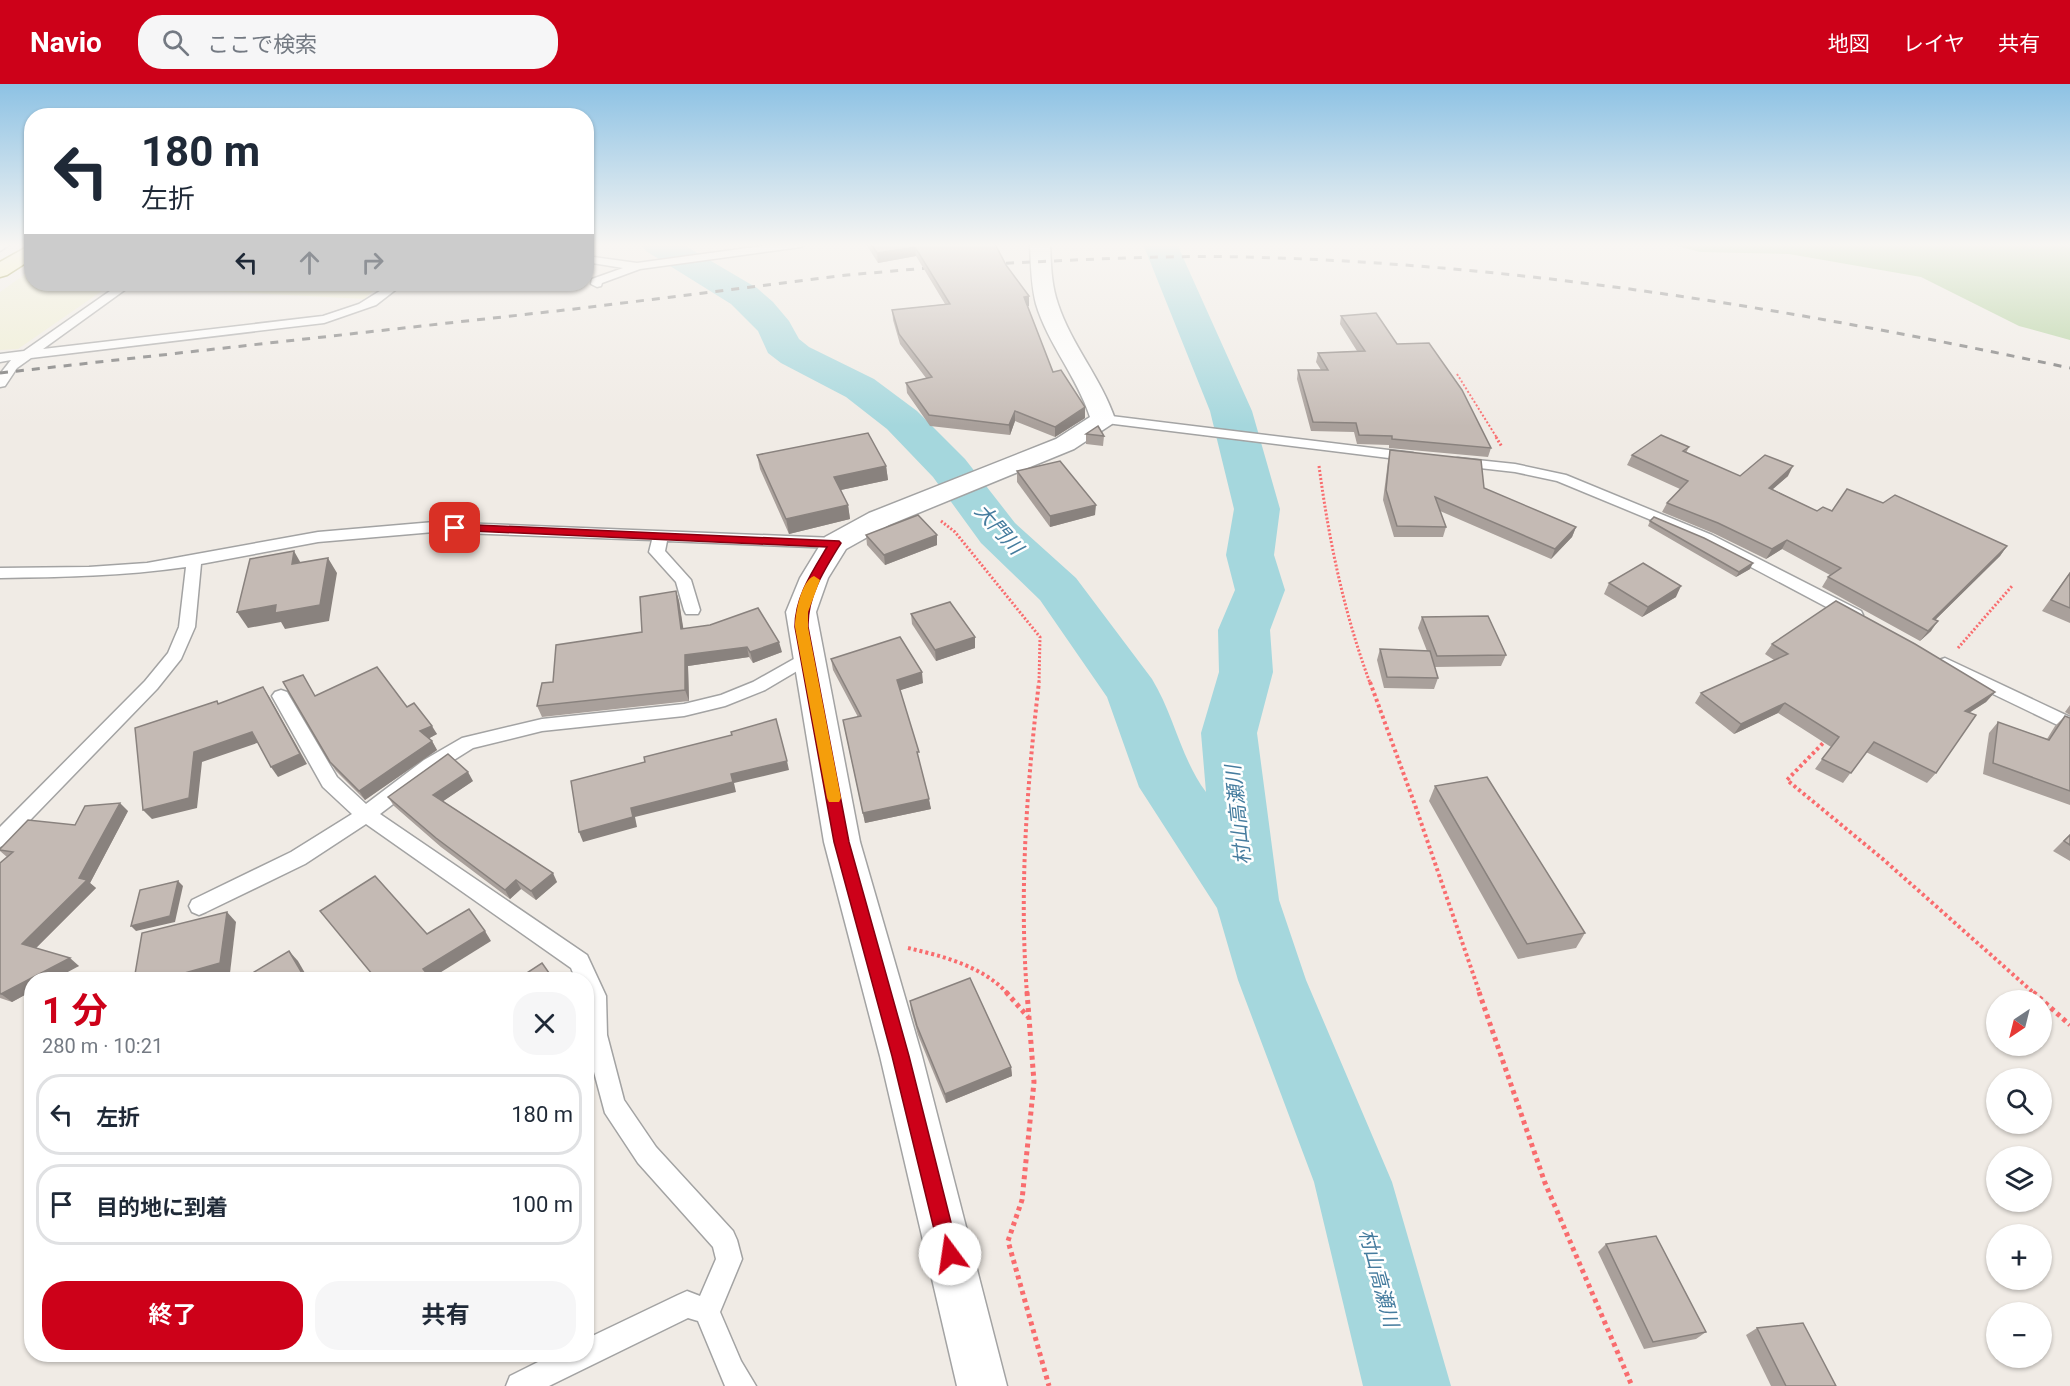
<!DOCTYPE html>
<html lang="ja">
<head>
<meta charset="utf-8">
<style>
	body { margin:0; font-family:Roboto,"Noto Sans JP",sans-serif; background:#f6f6f7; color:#1f2937; height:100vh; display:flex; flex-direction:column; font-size:22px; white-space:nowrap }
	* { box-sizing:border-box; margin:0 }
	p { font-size:20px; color:#747a83 }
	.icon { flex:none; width:33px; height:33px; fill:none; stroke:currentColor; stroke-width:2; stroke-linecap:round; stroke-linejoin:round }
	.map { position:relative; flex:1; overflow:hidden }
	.panel { position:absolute; left:24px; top:888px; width:570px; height:390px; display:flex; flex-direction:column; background:#fff; border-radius:24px; box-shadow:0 2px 4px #0004 }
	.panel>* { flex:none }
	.hud { position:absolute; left:24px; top:24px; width:570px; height:183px; border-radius:24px; box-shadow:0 2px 4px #0004; background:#fff; color:#1f2937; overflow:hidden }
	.needle { width:39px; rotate:215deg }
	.tools { position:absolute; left:1986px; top:906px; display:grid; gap:12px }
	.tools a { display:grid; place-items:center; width:66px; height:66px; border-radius:50%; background:#fff; box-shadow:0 2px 4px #0004; font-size:30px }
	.pin { position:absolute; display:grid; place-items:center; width:51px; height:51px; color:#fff; margin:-26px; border-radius:12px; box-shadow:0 3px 9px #0006 }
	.me { position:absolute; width:66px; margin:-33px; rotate:346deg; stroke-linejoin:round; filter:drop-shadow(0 0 4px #0008) }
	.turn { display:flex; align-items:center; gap:21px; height:126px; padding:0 18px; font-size:27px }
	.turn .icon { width:78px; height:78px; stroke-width:2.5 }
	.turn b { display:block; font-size:42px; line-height:51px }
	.lanes { display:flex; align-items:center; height:57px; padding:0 18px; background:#0003; justify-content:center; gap:30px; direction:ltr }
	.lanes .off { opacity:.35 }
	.round { display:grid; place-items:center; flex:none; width:63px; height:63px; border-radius:24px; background:#f6f6f7 }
	.overview { display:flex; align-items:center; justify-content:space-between; height:102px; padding:0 18px }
	h1 { font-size:36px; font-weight:700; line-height:45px; color:#cd0119 }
	.primary-button { display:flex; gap:12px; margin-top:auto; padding:12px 18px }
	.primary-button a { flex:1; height:69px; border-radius:24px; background:#cd0119; color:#fff; font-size:24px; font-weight:700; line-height:69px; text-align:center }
	.primary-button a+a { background:#f6f6f7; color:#1f2937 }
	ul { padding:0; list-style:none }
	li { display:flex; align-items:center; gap:18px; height:81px; margin:0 12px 9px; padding:0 6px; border:3px solid #e0e1e3; border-radius:24px }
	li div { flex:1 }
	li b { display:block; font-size:22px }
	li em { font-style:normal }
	header { display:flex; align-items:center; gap:36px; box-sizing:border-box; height:84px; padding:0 30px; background:#cd0119; color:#fff }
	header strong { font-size:28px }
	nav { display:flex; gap:33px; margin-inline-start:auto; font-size:21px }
	.search { width:420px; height:54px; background:#f6f6f7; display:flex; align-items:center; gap:15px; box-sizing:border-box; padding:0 21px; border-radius:24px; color:#747a83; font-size:22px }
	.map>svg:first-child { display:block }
	.farmland { fill:#eeedd0 }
	.forest { fill:#afcf9a }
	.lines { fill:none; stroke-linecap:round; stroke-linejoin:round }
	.river { fill:#a5d7dd; fill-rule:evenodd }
	.lane-casing { stroke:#a3a3a3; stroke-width:3 }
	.street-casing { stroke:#a3a3a3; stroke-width:3 }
	.secondary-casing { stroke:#767505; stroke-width:3 }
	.path-far3 { stroke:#f96c6e; stroke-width:2; stroke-dasharray:2 2; stroke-linecap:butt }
	.path-far2 { stroke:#f96c6e; stroke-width:3; stroke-dasharray:2 2; stroke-linecap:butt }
	.path-far1 { stroke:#f96c6e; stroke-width:4; stroke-dasharray:3 3; stroke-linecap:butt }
	.path { stroke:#f96c6e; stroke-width:5; stroke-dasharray:4 4; stroke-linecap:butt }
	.lane { fill:#fff; fill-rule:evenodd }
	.street { fill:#fff; fill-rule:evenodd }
	.secondary { fill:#f9f5b9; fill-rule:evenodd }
	.rail { stroke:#6d6d6d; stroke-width:3; stroke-dasharray:8 8; stroke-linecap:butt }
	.wall { fill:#a9a09b }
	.shaded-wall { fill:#89827e }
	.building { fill:#c4bab4; stroke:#89827e; stroke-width:1.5 }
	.route { fill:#cd0119; stroke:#850110; stroke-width:1.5 }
	.slow { fill:#f59e0b }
	.labels { text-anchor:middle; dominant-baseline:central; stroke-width:5; stroke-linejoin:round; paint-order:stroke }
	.water-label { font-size:20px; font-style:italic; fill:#457c9e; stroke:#fff }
</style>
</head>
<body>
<header>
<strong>Navio</strong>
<div class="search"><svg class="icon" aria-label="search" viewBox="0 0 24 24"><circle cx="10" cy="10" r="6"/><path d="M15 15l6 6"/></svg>ここで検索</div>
<nav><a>地図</a><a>レイヤ</a><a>共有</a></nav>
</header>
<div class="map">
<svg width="2070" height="1302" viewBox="0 0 2070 1302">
	<rect width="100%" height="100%" fill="#f0ebe5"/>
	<g class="farmland">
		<polygon points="31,186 32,200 112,200 18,265 0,266 0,208"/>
		<polygon points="144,200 381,200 364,215 139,203"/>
	</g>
	<polygon class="forest" points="1670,160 2070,160 2070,256 2019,242 1921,193 1789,170 1700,168"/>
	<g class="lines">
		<path class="river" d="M641 160H682L757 204 773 218 789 237 799 255 809 263 874 295 917 327 965 375 1015 439 1076 494 1152 595C1174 631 1181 675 1206 708L1201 649 1219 588 1218 546 1235 506 1226 471 1234 425 1210 327 1143 160H1177L1252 327 1280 425 1274 471 1285 506 1270 546 1273 588 1257 649 1279 816 1306 896 1392 1098 1451 1302H1363L1314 1098 1238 896 1217 824 1139 703 1107 613 1040 516 981 459 933 393 887 345 846 313 781 279 768 269 758 247 731 220 646 167Z"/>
		<g class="lane-casing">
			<g id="lane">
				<polygon points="0,160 11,160 0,167"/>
				<polygon points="776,160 806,160 801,163 640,185 602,199 601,202 597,203 591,200 592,195 623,184 586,178 586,172 637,179"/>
				<polygon points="120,200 133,200 43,265 323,232 359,220 391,200 403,200 376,221 324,239 31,274 17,284 5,302 0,303 0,290 11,276 0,278 0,270 24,267"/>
				<polygon points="1103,331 1413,369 1420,373 1413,377 1098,338 1096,335"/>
				<polygon points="1458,374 1515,380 1566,391 1712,451 1861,527 1863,531 1861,535 1849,535 1702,457 1557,397 1515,388 1453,381 1451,378 1453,375"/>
				<path d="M434 438 835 454 843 459 835 464 667 457 665 467 691 496 700 526 698 530H686L684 526 676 498 649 468 652 456 434 448 318 458 201 480 195 543 181 575 157 605 7 760 0 763V743L145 597 168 569 179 543 186 483C124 492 62 493 0 494V484L89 483 147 479 318 448Z"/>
				<polygon points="808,567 814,569 816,573 814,577 765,606 725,622 684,632 542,647 473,664 438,686 380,730 587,871 606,912 607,951 624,1016 656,1063 733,1147 737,1156 742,1175 720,1228 741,1277 756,1302 725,1302 698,1237 688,1234 549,1302 506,1302 510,1292 554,1270 586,1270 586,1255 678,1211 687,1207 700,1212 716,1175 713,1163 638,1079 605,1029 586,958 586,896 576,896 571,884 366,740 305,780 206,828 199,831 192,828 189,822 192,816 291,768 352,730 323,703 272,612 275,608 281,606 287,608 337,693 366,720 424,676 462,654 542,635 684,620 721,611 753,598"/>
				<polygon points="1945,574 2070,633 2070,647 1939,584 1937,580 1939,576"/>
			</g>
		</g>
		<g class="street-casing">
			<path id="street" d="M1030 160H1050C1051 180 1051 200 1058 220 1071 260 1101 294 1115 335L1112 340 1074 365 889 441 846 465 828 494 816 528 860 758 922 972 1007 1302H957L880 972 824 758 786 528 800 494 825 453 869 429 1056 355 1090 333C1077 293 1048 260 1036 220 1031 201 1031 180 1030 160Z"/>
		</g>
		<g class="secondary-casing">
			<polygon id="secondary" points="32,160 32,175 7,191 0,193 0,178"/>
		</g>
		<polyline class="path-far3" points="1457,290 1497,354"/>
		<g class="path-far2">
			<polyline points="1496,353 1502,363"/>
			<path d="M1319 382C1329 457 1344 529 1370 599"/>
			<polyline points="941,437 955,448 1040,553 1039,599"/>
			<polyline points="1958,564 2012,502"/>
		</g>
		<g class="path-far1">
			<polyline points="1370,598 1415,721 1480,910"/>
			<polyline points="1827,655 1787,696 1884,776 2035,910"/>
			<path d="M908 864C942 872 983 882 1008 910"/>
			<path d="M1027 910C1019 806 1027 701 1039 598"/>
		</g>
		<g class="path">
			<polyline points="1006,908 1028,933"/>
			<polyline points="1027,908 1034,998 1022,1116 1008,1157 1049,1302"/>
			<polyline points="1479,908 1545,1099 1632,1302"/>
			<polyline points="2033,908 2070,941"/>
		</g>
		<use href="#lane" class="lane"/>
		<use href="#street" class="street"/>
		<use href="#secondary" class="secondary"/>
		<g class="rail">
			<path d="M990 180C1076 176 1161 171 1247 173 1526 180 1797 226 2070 284"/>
			<polyline points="0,289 583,224 847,191 939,183"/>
		</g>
	</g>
	<g class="wall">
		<polygon points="866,160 995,160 1029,222 1027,222 1053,288 1085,334 1055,353 1015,337 1010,351 930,342 907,309 906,299 926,294 900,260 893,236 892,226 945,220 916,172 878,179"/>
		<polygon points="1341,232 1397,260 1491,364 1488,373 1389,364 1389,361 1357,360 1354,348 1311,347 1297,295 1298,286 1321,286 1316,278 1318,269 1357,267 1340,240"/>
		<polygon points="1086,350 1104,352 1103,362 1086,360"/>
		<polygon points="1689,363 1686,369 1740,392 1788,392 1772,405 1817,427 1832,427 1883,419 2007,462 2000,472 1935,536 1931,547 1920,557 1822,503 1828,493 1830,491 1782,465 1766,475 1713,449 1662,428 1667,419 1680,405 1627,381 1632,371"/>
		<polygon points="1390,366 1576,443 1572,453 1551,475 1440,427 1446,443 1443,453 1394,453 1383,416 1388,377"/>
		<polygon points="757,371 886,382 888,396 841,406 848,421 850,435 789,450 760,385"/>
		<polygon points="1017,387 1095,431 1050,443 1017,398"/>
		<polygon points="1650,437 1750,485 1736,493 1648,442"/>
		<polygon points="866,451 937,461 885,481 867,461"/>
		<polygon points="2070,488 2070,539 2042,527"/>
		<polygon points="1609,499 1676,513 1642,533 1604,510"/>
		<polygon points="676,507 679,517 683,545 782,568 753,579 749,573 688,582 689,617 542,633 537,622 553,598 642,548"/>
		<polygon points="911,530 975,553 975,564 936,577 912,540"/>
		<polygon points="1422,533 1506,571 1501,582 1435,583 1438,594 1434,605 1384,604 1377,576 1380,565 1427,567 1418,544"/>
		<polygon points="1772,560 1995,608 1986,618 1969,629 1936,689 1927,699 1866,668 1843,699 1815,685 1831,663 1778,629 1734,650 1695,619 1701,609 1774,576 1765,570"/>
		<polygon points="831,575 923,599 900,606 919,679 931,725 865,739 845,646 858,633 833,586"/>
		<polygon points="316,611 407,623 437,650 429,654 432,657 437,666 365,716 336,687 330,678"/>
		<polygon points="2070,621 2070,631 2065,628"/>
		<polygon points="2065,632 2070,634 2070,721 1983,690 1989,649 1998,638 2047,655 2055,642"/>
		<polygon points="473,697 443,717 557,798 536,816 521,805 510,815 441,763 394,722 388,713"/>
		<polygon points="1435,702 1585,849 1576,864 1518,875 1429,717"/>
		<polygon points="128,727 90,799 96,804 36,864 79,882 32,896 32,907 12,918 0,914 0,779 7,773 0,767 0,765 75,741"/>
		<polygon points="2070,750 2070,777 2053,767"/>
		<polygon points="910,917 1011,983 1012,992 946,1019 918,951 911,926"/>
		<polygon points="1606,1160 1706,1248 1696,1255 1644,1265 1598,1168"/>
		<polygon points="1757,1244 1836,1302 1771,1302 1746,1251"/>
	</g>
	<g class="shaded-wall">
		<polygon points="915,163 916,172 878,179 877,169"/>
		<polygon points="1029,212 1029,222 1024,223 1024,213"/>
		<polygon points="1085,323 1085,334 1055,353 1055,343"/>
		<polygon points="1015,327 1015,337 1010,351 1009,341"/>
		<polygon points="886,382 888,396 836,407 834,393"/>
		<polygon points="1793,382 1788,392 1764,413 1769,404"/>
		<polygon points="848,421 850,435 789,450 786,435"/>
		<polygon points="1096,421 1095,431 1050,443 1050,432"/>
		<polygon points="1576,443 1572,453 1551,475 1555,465"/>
		<polygon points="937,451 937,461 885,481 884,471"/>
		<polygon points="1787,456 1782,465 1766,475 1772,465"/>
		<polygon points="2007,462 2000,472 1926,545 1933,535"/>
		<polygon points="294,467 303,483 292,480"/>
		<polygon points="328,474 337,489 329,537 285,545 281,538 248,544 237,528"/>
		<polygon points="1753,479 1750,485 1736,493 1739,488"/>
		<polygon points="1681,502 1676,513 1642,533 1648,523"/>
		<polygon points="676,507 679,517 685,555 681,545"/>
		<polygon points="1938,537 1931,547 1920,557 1928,547"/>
		<polygon points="975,553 975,564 936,577 935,566"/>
		<polygon points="779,558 782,568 753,579 750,568"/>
		<polygon points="747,563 749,573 688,582 689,617 685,606 685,571"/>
		<polygon points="922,588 923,599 898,607 897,596"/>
		<polygon points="263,603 270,614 307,680 278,693 271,683"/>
		<polygon points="1995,608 1986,618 1956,637 1965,627"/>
		<polygon points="1785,619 1778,629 1734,650 1741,640"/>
		<polygon points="432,642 437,650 426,656 420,647"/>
		<polygon points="252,648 260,658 202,678 197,724 152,735 143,726 194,668"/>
		<polygon points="432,657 437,666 365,716 359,707"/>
		<polygon points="787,677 789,686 734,699 736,708 635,733 637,743 583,758 579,748 631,724 731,690"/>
		<polygon points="468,688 473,697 439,720 433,711"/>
		<polygon points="929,715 931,725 865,739 863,729"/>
		<polygon points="120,719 128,727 90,799 96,804 32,868 22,860 79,794"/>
		<polygon points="553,789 557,798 536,816 531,807"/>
		<polygon points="516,796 521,805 510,815 505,806"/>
		<polygon points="178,797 183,802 175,838 136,847 131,842"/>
		<polygon points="227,828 236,838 230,889 206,896 160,896"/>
		<polygon points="485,847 491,857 430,895 423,885"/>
		<polygon points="289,867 298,877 309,896 306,896"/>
		<polygon points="70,874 79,882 53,896 32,896 32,907 12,918 1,910"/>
		<polygon points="1011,983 1012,992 946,1019 945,1010"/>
	</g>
	<g class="building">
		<polygon points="871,160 995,160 1006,181 1029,212 1024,213 1053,288 1061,286 1085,323 1055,343 1015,327 1009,341 929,331 906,299 932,293 899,250 892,226 950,220 915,163 877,169"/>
		<polygon points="1376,229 1397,260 1429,259 1462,306 1491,364 1392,355 1392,352 1359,351 1356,339 1313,338 1298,286 1328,286 1318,269 1365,267 1341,232"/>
		<polygon points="1098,342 1104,352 1086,350"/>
		<polygon points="868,349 886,382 834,393 848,421 786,435 757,371"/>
		<polygon points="1661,351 1689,363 1683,367 1740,392 1765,371 1793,382 1769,404 1817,427 1823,423 1832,427 1847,405 1883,419 1895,411 2007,462 1933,535 1938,537 1928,547 1828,493 1841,484 1787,456 1772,465 1718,439 1667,419 1688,397 1632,371"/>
		<polygon points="1390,366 1481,376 1484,404 1576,443 1555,465 1435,413 1446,443 1397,442 1386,406"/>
		<polygon points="1060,377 1096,421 1050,432 1017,387"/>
		<polygon points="918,431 937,451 884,471 866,451"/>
		<polygon points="1654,433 1704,454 1753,479 1739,488 1650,437"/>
		<polygon points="294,467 292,480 328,474 320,521 275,529 276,521 237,528 250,475"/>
		<polygon points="1643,479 1681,502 1648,523 1609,499"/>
		<polygon points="2070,489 2070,524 2051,516"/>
		<polygon points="676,507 681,545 710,541 758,524 779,558 750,568 747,563 685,571 685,606 537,622 542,599 553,598 556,561 642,548 640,513"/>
		<polygon points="1836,517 1915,560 1995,608 1965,627 1976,631 1936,689 1874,658 1851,689 1822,675 1839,653 1785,619 1741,640 1701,609 1788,570 1772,560"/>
		<polygon points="950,518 975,553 935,566 911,530"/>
		<polygon points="1488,532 1506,571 1437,572 1422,533"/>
		<polygon points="900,553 922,588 897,596 919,668 917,668 929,715 863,729 843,636 861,632 831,575"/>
		<polygon points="1380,565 1430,567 1438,594 1387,593"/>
		<polygon points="377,583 407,623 414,619 432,642 420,647 432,657 359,707 330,678 283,598 303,591 315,612"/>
		<polygon points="263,603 300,670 271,683 252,648 194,668 189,714 143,726 135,644 217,617 218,620"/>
		<polygon points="2065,632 2070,634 2070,707 1993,679 1998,638 2049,656"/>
		<polygon points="776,635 787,677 731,690 733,698 631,724 633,733 579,748 571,697 645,678 644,673 732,651 731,648"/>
		<polygon points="448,670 468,688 433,711 553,789 531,807 516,796 505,806 436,754 388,713"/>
		<polygon points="1487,693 1585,849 1527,860 1435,702"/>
		<polygon points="120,719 79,794 87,796 22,860 70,874 1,910 0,909 0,779 13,768 0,766 0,765 28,736 75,741 85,722"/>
		<polygon points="2070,751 2070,761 2064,757"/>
		<polygon points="375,792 427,850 469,825 485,847 423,885 432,896 377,896 320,827"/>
		<polygon points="178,797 170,832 131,842 140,806"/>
		<polygon points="227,828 220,879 160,896 134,896 142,849"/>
		<polygon points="289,867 306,896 241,896"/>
		<polygon points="542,879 554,896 516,896"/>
		<polygon points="970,894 1011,983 945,1010 917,942 910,917"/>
		<polygon points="1656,1152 1706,1248 1653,1258 1606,1160"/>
		<polygon points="1803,1239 1836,1302 1786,1302 1757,1244"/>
	</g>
	<linearGradient id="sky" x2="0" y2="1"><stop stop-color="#8dc2e4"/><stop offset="0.47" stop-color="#f8f6f3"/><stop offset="1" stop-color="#f8f6f3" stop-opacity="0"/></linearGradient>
	<rect width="2070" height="342" fill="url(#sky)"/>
	<path class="route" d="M455 440 839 457 841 459C825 485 807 512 808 543L849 758 909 972 959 1170 957 1177 950 1180 943 1177 940 1170 892 972 834 758 795 543C795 513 812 488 827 463L451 446V441Z"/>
	<path class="slow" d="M814 492 820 496 808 528V543L841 714 839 718H829L827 714 795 543C795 530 801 497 814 492Z"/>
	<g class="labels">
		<g class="water-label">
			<text transform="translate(999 445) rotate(48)">大門川</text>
			<text transform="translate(1238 731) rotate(-96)">村山高瀬川</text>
			<text transform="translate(1379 1194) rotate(75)">村山高瀬川</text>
		</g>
	</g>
</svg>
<div class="tools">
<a><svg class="needle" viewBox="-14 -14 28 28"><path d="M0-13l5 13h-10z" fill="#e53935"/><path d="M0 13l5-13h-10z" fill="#747a83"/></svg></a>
<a><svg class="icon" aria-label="search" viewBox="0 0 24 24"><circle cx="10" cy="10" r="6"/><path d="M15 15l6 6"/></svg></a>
<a><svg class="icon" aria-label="layers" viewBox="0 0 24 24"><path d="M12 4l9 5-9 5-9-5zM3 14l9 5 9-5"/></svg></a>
<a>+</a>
<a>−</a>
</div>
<div class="pin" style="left:455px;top:444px;background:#d93025"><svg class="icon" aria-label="arrive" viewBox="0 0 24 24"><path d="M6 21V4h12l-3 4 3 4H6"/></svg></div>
<svg class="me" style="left:950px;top:1170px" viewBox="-20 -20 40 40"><circle r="19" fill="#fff"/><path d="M0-13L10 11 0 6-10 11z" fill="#cd0119"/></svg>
<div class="hud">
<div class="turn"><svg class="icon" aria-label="left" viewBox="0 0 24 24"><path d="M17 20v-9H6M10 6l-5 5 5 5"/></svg><div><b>180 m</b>左折</div></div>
<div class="lanes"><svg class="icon" aria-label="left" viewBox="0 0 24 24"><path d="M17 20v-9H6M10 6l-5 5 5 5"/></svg><svg class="icon off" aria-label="ahead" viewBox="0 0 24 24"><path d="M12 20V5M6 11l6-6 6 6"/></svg><svg class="icon off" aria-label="right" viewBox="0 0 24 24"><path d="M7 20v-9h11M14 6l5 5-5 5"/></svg></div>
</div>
<section class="panel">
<div class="overview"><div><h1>1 分</h1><p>280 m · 10:21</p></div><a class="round"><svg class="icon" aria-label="close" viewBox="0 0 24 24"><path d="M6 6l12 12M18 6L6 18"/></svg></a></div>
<ul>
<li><svg class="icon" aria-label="left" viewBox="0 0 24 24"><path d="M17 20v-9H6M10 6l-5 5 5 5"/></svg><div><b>左折</b></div><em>180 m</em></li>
<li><svg class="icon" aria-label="arrive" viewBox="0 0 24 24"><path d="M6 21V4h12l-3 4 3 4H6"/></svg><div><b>目的地に到着</b></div><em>100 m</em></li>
</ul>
<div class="primary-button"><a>終了</a><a>共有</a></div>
</section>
</div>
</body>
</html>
